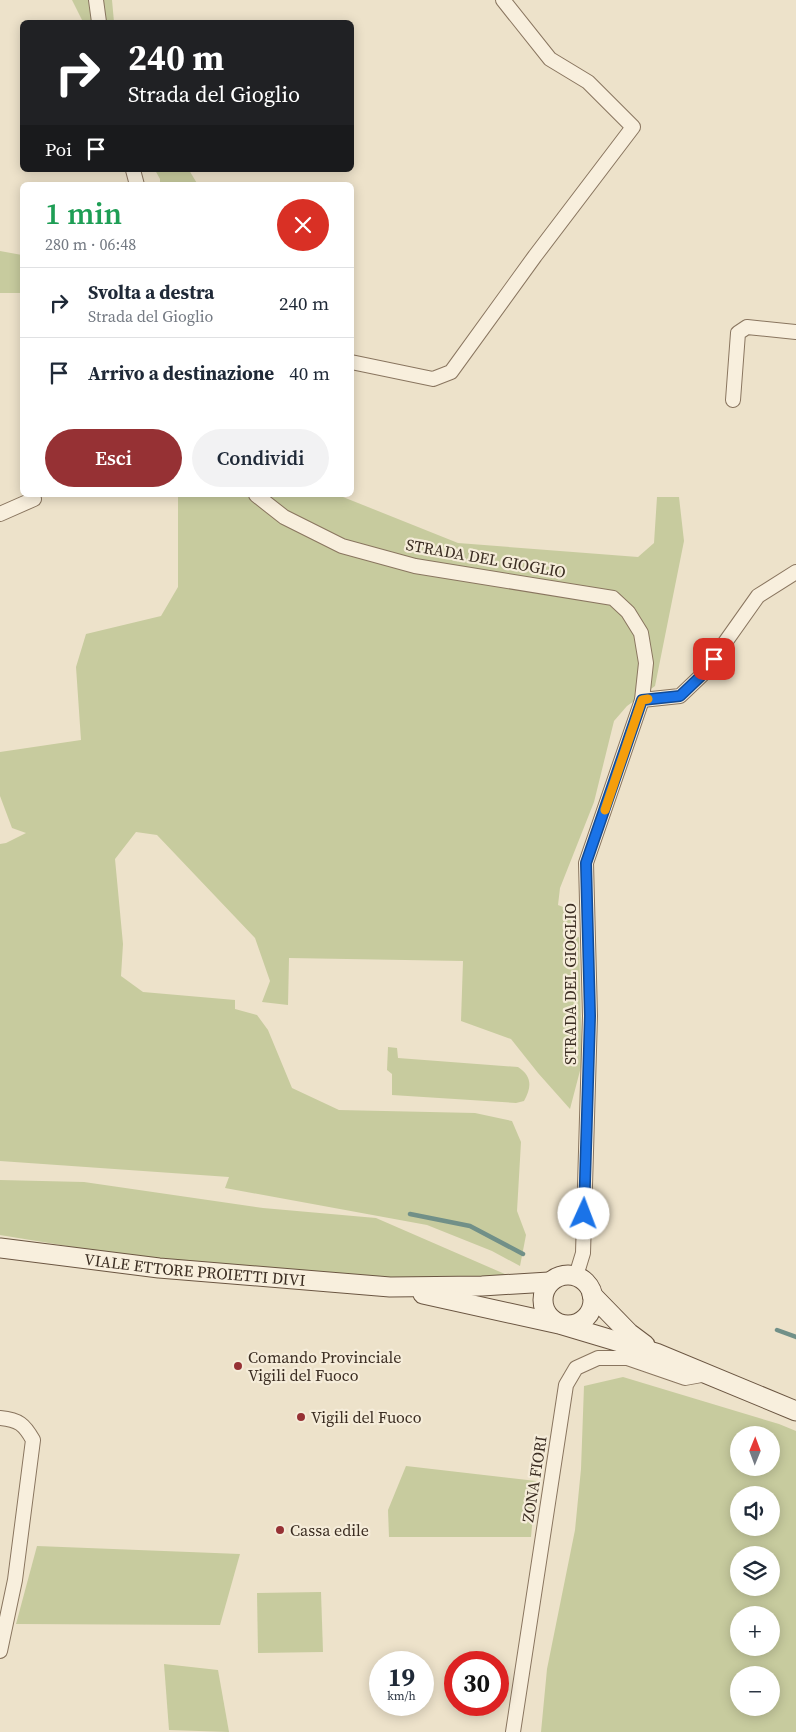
<!DOCTYPE html>
<html lang="it">
<head>
<meta charset="utf-8">
<style>
	body { margin:0; font-family:"Source Serif 4",serif; background:#f2f2f3; color:#1f2937; height:100vh; display:flex; flex-direction:column; font-size:19px; white-space:nowrap }
	* { box-sizing:border-box; margin:0 }
	p { font-size:16px; color:#747a83 }
	.icon { flex:none; width:28px; height:28px; fill:none; stroke:currentColor; stroke-width:2; stroke-linecap:round; stroke-linejoin:round }
	.map { position:relative; flex:1; overflow:hidden }
	.drawer { position:absolute; left:20px; top:182px; width:334px; height:315px; display:flex; flex-direction:column; background:#fff; border-radius:8px; box-shadow:0 2px 12px #0003 }
	.drawer>* { flex:none }
	.guide { position:absolute; left:20px; top:20px; width:334px; height:152px; border-radius:8px; box-shadow:0 2px 12px #0003; background:#202124; color:#fff; overflow:hidden }
	.needle { width:32px; rotate:1deg }
	.tools { position:absolute; left:730px; top:1426px; display:grid; gap:10px }
	.tools a { display:grid; place-items:center; width:50px; height:50px; border-radius:50%; background:#fff; box-shadow:0 2px 12px #0003; font-size:25px }
	.speed { position:absolute; left:369px; top:1651px; display:flex; gap:10px; font-size:25px; font-weight:700; text-align:center }
	.speed>* { display:grid; place-content:center; width:65px; height:65px; border-radius:50%; background:#fff; box-shadow:0 2px 12px #0003; line-height:1 }
	.speed small { font-size:12px; font-weight:400 }
	.speed .limit { border:8px solid #d22; background:#fff; color:#111 }
	.pin { position:absolute; display:grid; place-items:center; width:42px; height:42px; color:#fff; margin:-21px; border-radius:10px; box-shadow:0 2px 8px #0006 }
	.me { position:absolute; width:55px; margin:-28px; rotate:2deg; stroke-linejoin:round; filter:drop-shadow(0 0 4px #0008) }
	.turn { display:flex; align-items:center; gap:18px; height:105px; padding:0 25px; font-size:22px }
	.turn .icon { width:65px; height:65px; stroke-width:2.5 }
	.turn b { display:block; font-size:35px; line-height:42px }
	.then { display:flex; align-items:center; height:48px; padding:0 25px; background:#0003; gap:10px; font-size:19px }
	.round { display:grid; place-items:center; flex:none; width:52px; height:52px; border-radius:26px; background:#f2f2f3 }
	.summary { display:flex; align-items:center; justify-content:space-between; height:85px; padding:0 25px }
	h1 { font-size:30px; font-weight:600; line-height:38px; color:#1e9e55 }
	.cta { display:flex; gap:10px; margin-top:auto; padding:10px 25px }
	.cta a { flex:1; height:58px; border-radius:30px; background:#963134; color:#fff; font-size:20px; font-weight:600; line-height:58px; text-align:center }
	.cta a+a { background:#f2f2f3; color:#1f2937 }
	ul { padding:0; list-style:none }
	li { display:flex; align-items:center; gap:15px; height:70px; padding:0 25px; border-top:1px solid #e0e1e3 }
	li div { flex:1 }
	li b { display:block; font-size:19px }
	li em { font-style:normal }
	.map>svg:first-child { display:block }
	.green { fill:#c7cb9e; fill-rule:evenodd }
	.lines { fill:none; stroke-linecap:round; stroke-linejoin:round }
	.stream { stroke:#719088; stroke-width:4.5 }
	.minor-casing { stroke:#89755f; stroke-width:16 }
	.secondary-casing { stroke:#6b5642; stroke-width:21 }
	.minor { stroke:#f8efdd; stroke-width:14 }
	.secondary { stroke:#f8efdd; stroke-width:19 }
	.route-casing { stroke:#114b97; stroke-width:12 }
	.route { stroke:#1a73e8; stroke-width:9 }
	.slow { stroke:#f59e0b; stroke-width:9 }
	.poi-dot { fill:#963134; stroke:#f5ecd9; stroke-width:2 }
	.labels { text-anchor:middle; dominant-baseline:central; stroke-width:4.5; stroke-linejoin:round; paint-order:stroke }
	.street-label { font-size:16px; fill:#3b2d22; stroke:#f5ecd9 }
	.poi-label { font-size:16px; fill:#3b2d22; stroke:#f5ecd9; text-anchor:start }
</style>
</head>
<body>
<div class="map">
<svg width="796" height="1732" viewBox="0 0 796 1732">
	<rect width="100%" height="100%" fill="#ede2ca"/>
	<g class="green">
		<polygon points="72,0 112,0 114,22 83,22"/>
		<polygon points="155,170 189,170 198,185 160,185 160,179"/>
		<polygon points="0,251 22,255 22,293 0,293"/>
		<polygon points="178,495 338,495 458,543 638,557 654,543 657,497 679,497 684,541 655,686 627,706 614,721 594,802 560,888 558,905 573,911 571,925 563,935 579,937 582,1063 570,1109 538,1073 511,1039 461,1021 463,961 289,958 288,1005 262,1002 270,981 255,938 157,835 136,832 115,859 123,944 121,976 143,992 235,1000 235,1009 257,1015 268,1030 292,1088 339,1110 475,1113 512,1121 521,1142 517,1211 526,1235 520,1266 492,1251 427,1225 225,1188 229,1177 0,1161 0,844 6,843 26,833 12,828 0,796 0,752 81,740 76,667 86,634 161,616 178,587"/>
		<path d="M388 1047 397 1048 398 1058 518 1067C532 1076 532 1087 524 1101L516 1103 392 1095V1074L387 1070Z"/>
		<polygon points="0,1180 84,1182 263,1208 376,1218 514,1278 437,1283 159,1261 0,1235"/>
		<path d="M623 1377 779 1424 796 1431V1732H541L547 1669 575 1530 581 1469 584 1386ZM739 1435H771V1468H739ZM739 1495H771V1528H739ZM739 1555H771V1588H739ZM739 1615H771V1648H739ZM739 1675H771V1708H739Z"/>
		<polygon points="406,1466 536,1481 531,1537 389,1537 388,1510"/>
		<polygon points="37,1546 240,1554 220,1625 16,1624"/>
		<polygon points="321,1592 323,1652 258,1653 257,1593"/>
		<polygon points="164,1664 218,1670 229,1732 169,1730"/>
	</g>
	<g class="lines">
		<g class="stream">
			<polyline points="410,1214 470,1226 523,1254"/>
			<polyline points="777,1330 796,1337"/>
		</g>
		<g class="minor-casing">
			<g id="minor">
				<polyline points="96,0 99,22"/>
				<polyline points="133,170 137,185"/>
				<polyline points="351,362 433,379 451,372 535,256 633,127 588,82 550,59 503,0"/>
				<polyline points="733,400 738,333 747,327 796,332"/>
				<polyline points="256,495 284,517 342,546 415,566 613,598 628,612 641,633 646,663 642,700 586,863 590,1016 583,1253 576,1276"/>
				<polyline points="0,514 34,499"/>
				<polyline points="642,700 680,696 702,675 758,596 796,572"/>
				<path d="M0 1418C19 1420 24 1424 33 1440L15 1580 0 1651"/>
				<polyline points="513,1732 566,1385 576,1368 598,1358 627,1358 685,1378 707,1374"/>
			</g>
		</g>
		<g class="secondary-casing">
			<g id="secondary">
				<path id="s1" d="M0 1248 159 1268 390 1287 482 1286 549 1282"/>
				<circle cx="568" cy="1300" r="25"/>
				<polyline points="423,1294 559,1324 656,1353 796,1411"/>
				<polyline points="592,1295 629,1333 645,1345"/>
			</g>
		</g>
		<use href="#minor" class="minor"/>
		<use href="#secondary" class="secondary"/>
	</g>
	<g class="lines">
		<g class="route-casing">
			<polyline id="route" points="584,1214 590,1016 586,863 642,700 680,696 702,675 714,659"/>
		</g>
		<use href="#route" class="route"/>
		<polyline class="slow" points="605,810 642,700 648,699"/>
	</g>
	<g class="poi-dot">
		<circle cx="238" cy="1366" r="5"/>
		<circle cx="301" cy="1417" r="5"/>
		<circle cx="280" cy="1530" r="5"/>
	</g>
	<g class="labels">
		<g class="street-label">
			<text transform="translate(486 558) rotate(10)">STRADA DEL GIOGLIO</text>
			<text transform="translate(570 984) rotate(-90)">STRADA DEL GIOGLIO</text>
			<text stroke="none"><textPath href="#s1" startOffset="196">VIALE ETTORE PROIETTI DIVI</textPath></text>
			<text transform="translate(534 1479) rotate(-81)">ZONA FIORI</text>
		</g>
		<g class="poi-label">
			<text x="248" y="1357">Comando Provinciale<tspan x="248" dy="18">Vigili del Fuoco</tspan></text>
			<text x="311" y="1417">Vigili del Fuoco</text>
			<text x="290" y="1530">Cassa edile</text>
		</g>
	</g>
</svg>
<div class="tools">
<a><svg class="needle" viewBox="-14 -14 28 28"><path d="M0-13l5 13h-10z" fill="#e53935"/><path d="M0 13l5-13h-10z" fill="#747a83"/></svg></a>
<a><svg class="icon" aria-label="sound" viewBox="0 0 24 24"><path d="M4 9h4l5-4v14l-5-4H4zM17 9q2 3 0 6"/></svg></a>
<a><svg class="icon" aria-label="layers" viewBox="0 0 24 24"><path d="M12 4l9 5-9 5-9-5zM3 14l9 5 9-5"/></svg></a>
<a>+</a>
<a>−</a>
</div>
<div class="speed"><div>19<small>km/h</small></div><div class="limit">30</div></div>
<div class="pin" style="left:714px;top:659px;background:#d93025"><svg class="icon" aria-label="arrive" viewBox="0 0 24 24"><path d="M6 21V4h12l-3 4 3 4H6"/></svg></div>
<svg class="me" style="left:584px;top:1214px" viewBox="-20 -20 40 40"><circle r="19" fill="#fff"/><path d="M0-13L10 11 0 6-10 11z" fill="#1a73e8"/></svg>
<div class="guide">
<div class="turn"><svg class="icon" aria-label="right" viewBox="0 0 24 24"><path d="M7 20v-9h11M14 6l5 5-5 5"/></svg><div><b>240 m</b>Strada del Gioglio</div></div>
<div class="then">Poi<svg class="icon" aria-label="arrive" viewBox="0 0 24 24"><path d="M6 21V4h12l-3 4 3 4H6"/></svg></div>
</div>
<section class="drawer">
<div class="summary"><div><h1>1 min</h1><p>280 m · 06:48</p></div><a class="round" style="background:#d93025;color:#fff"><svg class="icon" aria-label="close" viewBox="0 0 24 24"><path d="M6 6l12 12M18 6L6 18"/></svg></a></div>
<ul>
<li><svg class="icon" aria-label="right" viewBox="0 0 24 24"><path d="M7 20v-9h11M14 6l5 5-5 5"/></svg><div><b>Svolta a destra</b><p>Strada del Gioglio</p></div><em>240 m</em></li>
<li><svg class="icon" aria-label="arrive" viewBox="0 0 24 24"><path d="M6 21V4h12l-3 4 3 4H6"/></svg><div><b>Arrivo a destinazione</b></div><em>40 m</em></li>
</ul>
<div class="cta"><a>Esci</a><a>Condividi</a></div>
</section>
</div>
</body>
</html>
